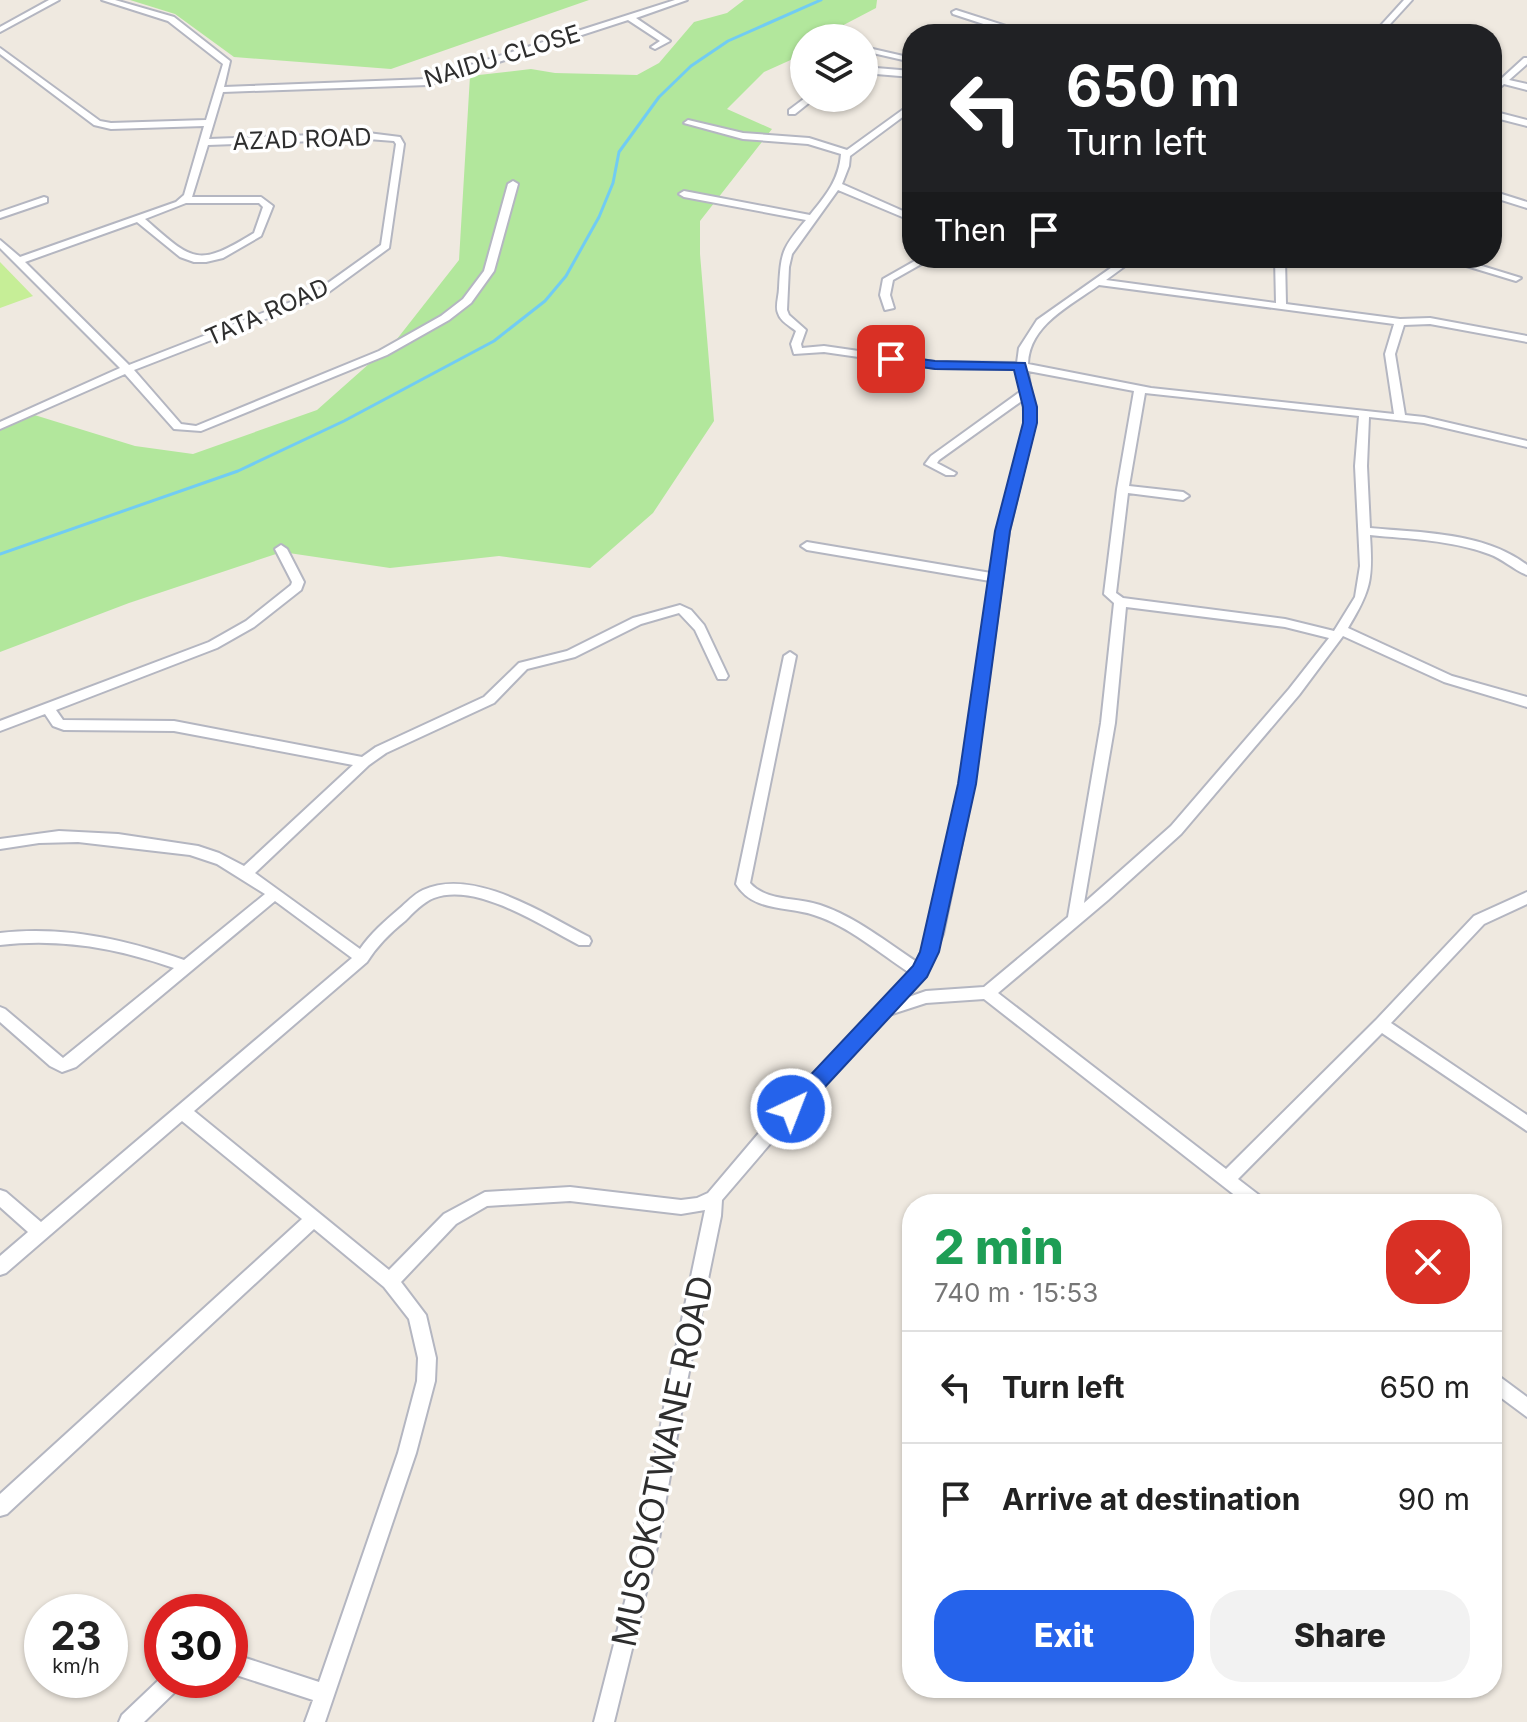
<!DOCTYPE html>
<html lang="en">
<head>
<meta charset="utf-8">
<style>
	body { margin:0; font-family:Inter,sans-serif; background:#f2f2f2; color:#222; height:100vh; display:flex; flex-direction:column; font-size:30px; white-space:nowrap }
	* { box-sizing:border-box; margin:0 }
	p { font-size:26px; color:#767676 }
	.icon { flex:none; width:44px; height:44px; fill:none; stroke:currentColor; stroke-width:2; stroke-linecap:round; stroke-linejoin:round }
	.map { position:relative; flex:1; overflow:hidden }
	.sheet { position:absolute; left:902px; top:1194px; width:600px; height:504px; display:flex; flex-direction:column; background:#fff; border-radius:32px; box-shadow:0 2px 6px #0004 }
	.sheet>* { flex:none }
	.banner { position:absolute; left:902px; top:24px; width:600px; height:244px; border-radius:32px; box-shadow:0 2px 6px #0004; background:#202124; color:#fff; overflow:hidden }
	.tools { position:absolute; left:790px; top:24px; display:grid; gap:16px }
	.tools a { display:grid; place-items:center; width:88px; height:88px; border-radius:50%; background:#fff; box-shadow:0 2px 6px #0004; font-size:40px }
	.speed { position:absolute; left:24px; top:1594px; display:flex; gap:16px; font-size:40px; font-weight:700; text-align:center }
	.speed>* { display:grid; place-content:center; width:104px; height:104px; border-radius:50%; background:#fff; box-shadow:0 2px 6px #0004; line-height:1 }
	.speed small { font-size:20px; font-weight:400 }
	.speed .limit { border:12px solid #d22; background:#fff; color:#111 }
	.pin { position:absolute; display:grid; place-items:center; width:68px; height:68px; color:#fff; margin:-34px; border-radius:16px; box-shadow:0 4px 12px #0006 }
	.me { position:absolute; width:88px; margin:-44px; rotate:43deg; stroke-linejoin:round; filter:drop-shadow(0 0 6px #0008) }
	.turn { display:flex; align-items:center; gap:28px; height:168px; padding:0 32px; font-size:36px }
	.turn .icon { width:104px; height:104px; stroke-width:2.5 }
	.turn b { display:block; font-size:56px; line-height:68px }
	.then { display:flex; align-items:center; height:76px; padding:0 32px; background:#0003; gap:16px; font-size:30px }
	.round { display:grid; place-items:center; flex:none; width:84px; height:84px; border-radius:32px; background:#f2f2f2 }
	.head { display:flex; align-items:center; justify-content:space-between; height:136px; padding:0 32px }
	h1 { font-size:48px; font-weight:800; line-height:60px; color:#1e9e55 }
	.button { display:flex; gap:16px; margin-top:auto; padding:16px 32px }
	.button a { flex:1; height:92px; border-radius:32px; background:#2563eb; color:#fff; font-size:32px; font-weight:800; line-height:92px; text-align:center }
	.button a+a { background:#f2f2f2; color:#222 }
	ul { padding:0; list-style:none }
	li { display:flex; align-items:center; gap:24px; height:112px; padding:0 32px; border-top:2px solid #e0e0e0 }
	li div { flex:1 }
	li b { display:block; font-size:30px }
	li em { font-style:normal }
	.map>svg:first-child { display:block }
	.green { fill:#b2e79c }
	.pitch { fill:#c6ee97 }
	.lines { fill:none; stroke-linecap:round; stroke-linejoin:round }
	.stream { stroke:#71ccf3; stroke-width:3 }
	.minor-casing { stroke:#b4b6c1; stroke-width:4 }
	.minor { fill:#fff; fill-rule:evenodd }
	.route { fill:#2563eb; stroke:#184099; stroke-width:2 }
	.labels { text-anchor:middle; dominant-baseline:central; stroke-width:7; stroke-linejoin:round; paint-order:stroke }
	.far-street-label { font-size:24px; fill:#2e2e2e; stroke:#fff }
	.near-street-label { font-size:34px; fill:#2e2e2e; stroke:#fff }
</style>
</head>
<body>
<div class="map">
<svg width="1527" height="1722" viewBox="0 0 1527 1722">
	<rect width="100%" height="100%" fill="#efe9e0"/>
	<g class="green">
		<polygon points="130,0 589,0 391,69 234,57 175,14"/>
		<polygon points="744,0 877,0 876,8 834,30 827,38 804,38 804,54 764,72 727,109 772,129 700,221 700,254 714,421 653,513 590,568 499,556 390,568 282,552 129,603 0,652 0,422 28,413 135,446 193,454 317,410 397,339 459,260 470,76 531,69 555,73 637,75 659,63 694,22 727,13"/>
	</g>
	<polygon class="pitch" points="0,262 33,296 0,308"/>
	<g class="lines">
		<polyline class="stream" points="0,554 238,471 344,421 494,341 545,301 566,276 599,217 613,183 619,152 659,97 691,66 728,41 821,0"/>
		<g class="minor-casing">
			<g id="minor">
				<polygon points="49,0 59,0 0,32 0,27"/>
				<path d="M102 0H115L174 17 230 61 224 87 427 79 675 0H687L636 18 670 41 655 49 651 47 660 41 628 20 428 85 223 92 209 139 368 133 400 137 404 144 389 248 322 297 134 370 181 424 196 426 379 351 441 316 463 299 484 271 508 184 513 181 518 184 494 271 471 303 449 320 387 355 201 431 174 429 125 374 0 429V422L120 368 0 248V240L20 257 176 202 184 195 204 126 111 129 94 125 0 54V48L100 121 111 123 206 120 223 64 168 21ZM368 139 394 141 396 144 381 245 314 293 129 365 25 262 137 222 180 257 194 262H206L223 258 261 236 273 206 261 197H192L208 145ZM186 203H259L263 207 254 233C197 268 193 261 145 219Z"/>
				<polygon points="1404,0 1412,0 1381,34 1373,34"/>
				<polygon points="956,10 1025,32 1026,34 1014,34 953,14 952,12"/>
				<polygon points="864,47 912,58 912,62 864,51"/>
				<polygon points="1524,58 1527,58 1527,64 1509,80 1527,84 1527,90 1504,84 1492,94 1492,87 1496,83 1493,82 1493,78 1501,79"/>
				<polygon points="864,67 912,71 912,77 864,73"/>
				<polygon points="805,98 815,98 795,114 789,114 789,110"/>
				<path d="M912 103V110L850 156 849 166 842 184 912 215V221L838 190 792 254 789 267 787 310 789 315 806 330 801 344 802 348 824 346 935 362 1017 363 1019 348 1037 320 1125 258H1136L1106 280 1276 303 1275 258H1285L1286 304 1400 319 1430 318 1527 336V342L1430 324 1404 325 1395 354 1405 415 1424 417 1527 441V447L1424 423 1369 417 1367 466 1370 528C1422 533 1484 532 1527 565V575C1514 570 1503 559 1489 554 1451 540 1409 539 1370 535 1373 579 1371 590 1348 628L1452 676 1527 697V707L1444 682 1343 636 1299 695 1181 834 1108 900 998 993 1226 1169 1376 1020 1474 916 1527 892V904L1484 924 1391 1023 1527 1115V1131L1382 1033 1238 1179 1264 1199 1266 1204H1246L984 999 926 1003 889 1015 781 1131 722 1200 721 1216 684 1396 659 1539 614 1722H594L641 1539 666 1396 705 1210 681 1214 570 1201 487 1206 456 1224 401 1282 426 1315 436 1358 435 1381 416 1453 325 1722H305L313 1700 230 1673V1653L319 1682 398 1453 417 1381 418 1358 409 1319 384 1287 314 1229 7 1514 0 1516V1494L302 1219 182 1121 6 1273 0 1275V1256L28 1232 0 1207V1190L6 1192 41 1222 352 958 275 901 76 1067 62 1072 50 1066 0 1022V1007L5 1009 63 1058 174 968C116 948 61 938 0 945V933C65 926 123 939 184 960L265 894 217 864 190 855 78 842 39 843 0 849V839L59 831 118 834 198 846 219 853 244 866 353 765 174 731 64 730 53 726 45 714 0 731V721L209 642 246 621 291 585 292 582 275 549 281 545 287 549 304 582 301 590 254 627 217 648 56 710 63 720 174 721 362 757 376 747 484 697 519 663 567 651 633 618 680 605 691 610 704 625 728 676 726 679H718L695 630 679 613 641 624 575 657 527 669 494 703 386 753 369 765 255 873 360 949C371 933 385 921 399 909 406 903 414 894 423 890 474 867 544 914 589 937L591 941 589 945H579C542 926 477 882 434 898 423 902 413 913 405 921 390 933 377 946 367 962L194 1111 389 1270 444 1214 485 1192 570 1187 681 1200 697 1198 708 1193 769 1121 910 973C879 953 849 926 814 915 787 906 753 912 736 884L784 656 790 652 796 656 750 883C767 902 797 897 820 905 856 917 886 942 917 962L929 934 960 784 990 581 807 550 801 546 807 542 991 573 997 531 1025 423 1023 400 939 460 937 463 956 473 954 475H946L925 464 931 456 1021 391 1017 369 935 368 824 352 794 354 791 344 796 331C790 326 780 321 778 313 775 306 779 296 779 288 781 252 782 248 806 220L684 197 679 194 684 191 810 215C826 195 839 180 841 154L808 144 743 139 684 123 688 120 743 133 809 138 847 150ZM1099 285 1394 324 1385 354 1394 414 1151 388 1028 364C1029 325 1070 306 1099 285ZM1028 371 1134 391 1117 489 1104 594 1114 603 1101 723 1068 917 984 987 926 991 906 998 925 976 943 934 974 784 1009 531 1035 423ZM1145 393 1359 416 1355 466 1360 566 1355 597 1334 631 1285 619 1123 598 1116 593 1128 493 1183 500 1189 496 1183 492 1129 486ZM1126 607 1285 627 1329 638 1289 689 1171 826 1084 903 1115 723Z"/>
				<polygon points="1492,111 1527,120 1527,126 1492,117"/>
				<polygon points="1492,191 1527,202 1527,208 1492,197"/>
				<polygon points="44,197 47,198 47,202 0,218 0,212"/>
				<polygon points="920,258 932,258 893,280 890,295 894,308 885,310 880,295 883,279"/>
				<polygon points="1440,258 1456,258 1521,278 1516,281"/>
				<polygon points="1492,1371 1527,1397 1527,1417 1492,1391"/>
				<polygon points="162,1677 162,1680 183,1680 180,1687 144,1722 119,1722 122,1715"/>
			</g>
		</g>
		<use href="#minor" class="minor"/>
	</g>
	<polygon class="route" points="891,355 935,361 1025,363 1037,407 1037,423 1010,531 976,784 939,952 927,977 798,1116 791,1118 784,1116 781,1109 784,1103 913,966 920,952 958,784 995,531 1023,423 1023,407 1014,370 935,369 886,362 886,357"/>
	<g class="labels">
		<g class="far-street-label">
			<text transform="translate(502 56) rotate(-17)">NAIDU CLOSE</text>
			<text transform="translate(302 139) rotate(-2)">AZAD ROAD</text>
			<text transform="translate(267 312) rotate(-24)">TATA ROAD</text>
		</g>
		<g class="near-street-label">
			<text transform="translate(662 1461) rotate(-78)">MUSOKOTWANE ROAD</text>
		</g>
	</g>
</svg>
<div class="tools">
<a><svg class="icon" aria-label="layers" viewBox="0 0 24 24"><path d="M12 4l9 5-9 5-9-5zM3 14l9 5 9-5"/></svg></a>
</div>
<div class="speed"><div>23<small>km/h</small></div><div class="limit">30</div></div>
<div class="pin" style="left:891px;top:359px;background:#d93025"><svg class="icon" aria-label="arrive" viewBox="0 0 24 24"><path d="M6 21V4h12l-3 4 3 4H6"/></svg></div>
<svg class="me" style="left:791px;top:1109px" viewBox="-20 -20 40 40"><circle r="17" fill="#2563eb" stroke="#fff" stroke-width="3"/><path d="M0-11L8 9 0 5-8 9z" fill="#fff"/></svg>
<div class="banner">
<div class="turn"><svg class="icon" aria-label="left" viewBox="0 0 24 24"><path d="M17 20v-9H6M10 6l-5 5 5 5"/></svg><div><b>650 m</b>Turn left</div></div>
<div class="then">Then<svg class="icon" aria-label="arrive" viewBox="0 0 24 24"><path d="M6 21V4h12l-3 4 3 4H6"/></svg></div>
</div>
<section class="sheet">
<div class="head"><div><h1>2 min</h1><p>740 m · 15:53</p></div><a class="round" style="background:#d93025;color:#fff"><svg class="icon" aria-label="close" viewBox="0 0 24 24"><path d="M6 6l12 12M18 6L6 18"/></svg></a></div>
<ul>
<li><svg class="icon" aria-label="left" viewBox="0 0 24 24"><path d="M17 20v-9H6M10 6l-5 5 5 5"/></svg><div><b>Turn left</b></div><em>650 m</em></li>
<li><svg class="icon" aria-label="arrive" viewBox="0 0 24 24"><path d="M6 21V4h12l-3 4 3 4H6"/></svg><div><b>Arrive at destination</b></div><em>90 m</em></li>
</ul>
<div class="button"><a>Exit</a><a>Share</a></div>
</section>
</div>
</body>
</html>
